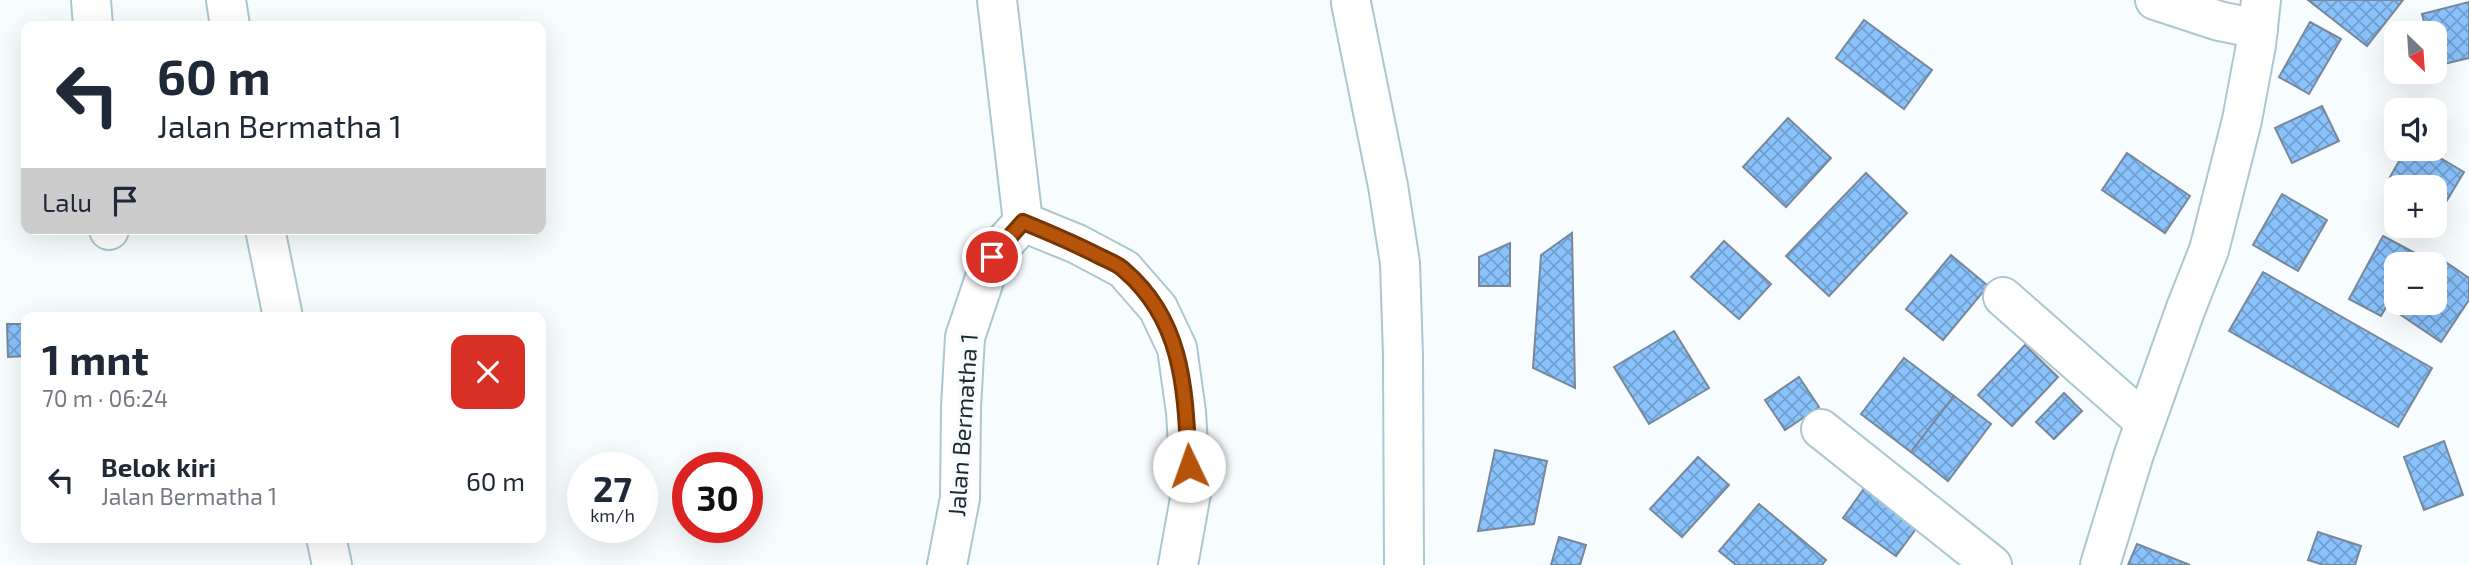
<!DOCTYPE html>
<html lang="id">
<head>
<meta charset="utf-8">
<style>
	body { margin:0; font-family:"Exo 2",sans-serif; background:#f2f2f3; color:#1f2937; height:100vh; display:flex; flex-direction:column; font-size:26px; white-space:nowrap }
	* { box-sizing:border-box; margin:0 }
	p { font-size:23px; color:#747a83 }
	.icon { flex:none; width:38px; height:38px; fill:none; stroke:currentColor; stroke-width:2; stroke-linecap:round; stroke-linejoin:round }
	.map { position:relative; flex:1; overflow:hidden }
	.sheet { position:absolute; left:21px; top:312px; width:525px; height:231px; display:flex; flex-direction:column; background:#fff; border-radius:14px; box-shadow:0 7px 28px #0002 }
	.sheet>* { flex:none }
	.banner { position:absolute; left:21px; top:21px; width:525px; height:214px; border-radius:14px; box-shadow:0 7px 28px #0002; background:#fff; color:#1f2937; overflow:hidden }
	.needle { width:46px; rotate:155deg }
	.tools { position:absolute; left:2384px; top:21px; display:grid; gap:14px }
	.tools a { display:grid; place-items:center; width:63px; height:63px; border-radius:14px; background:#fff; box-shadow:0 7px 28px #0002; font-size:35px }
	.speed { position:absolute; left:567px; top:452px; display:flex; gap:14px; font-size:35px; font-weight:700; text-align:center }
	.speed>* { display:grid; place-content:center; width:91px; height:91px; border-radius:50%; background:#fff; box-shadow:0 7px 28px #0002; line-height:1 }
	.speed small { font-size:18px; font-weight:400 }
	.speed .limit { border:10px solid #d22; background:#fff; color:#111 }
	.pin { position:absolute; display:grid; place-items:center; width:60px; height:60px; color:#fff; margin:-30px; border:4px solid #fff; border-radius:50%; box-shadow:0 2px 7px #0007 }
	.me { position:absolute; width:77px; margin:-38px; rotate:357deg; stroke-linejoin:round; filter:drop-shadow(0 0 5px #0008) }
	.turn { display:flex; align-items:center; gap:24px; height:147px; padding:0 21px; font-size:32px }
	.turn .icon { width:91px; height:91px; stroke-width:2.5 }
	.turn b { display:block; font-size:49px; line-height:60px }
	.then { display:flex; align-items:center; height:66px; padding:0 21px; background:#0003; gap:14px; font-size:26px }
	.round { display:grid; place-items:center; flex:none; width:74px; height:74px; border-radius:14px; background:#f2f2f3 }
	.overview { display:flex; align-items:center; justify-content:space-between; height:119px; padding:0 21px }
	h1 { font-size:42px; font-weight:700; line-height:52px }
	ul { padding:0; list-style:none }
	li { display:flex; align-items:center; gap:21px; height:98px; padding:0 21px }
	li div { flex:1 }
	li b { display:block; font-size:26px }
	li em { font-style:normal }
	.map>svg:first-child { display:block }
	.building { fill:url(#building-cross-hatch); stroke:#78889a; stroke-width:2 }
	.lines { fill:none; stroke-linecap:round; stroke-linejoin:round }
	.minor-casing { stroke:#abc7d0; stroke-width:42 }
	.minor { stroke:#fff; stroke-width:38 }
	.route-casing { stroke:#753606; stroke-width:18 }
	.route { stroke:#b45309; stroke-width:12 }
	.labels { text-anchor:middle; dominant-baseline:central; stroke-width:7; stroke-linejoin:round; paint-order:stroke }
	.street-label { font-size:24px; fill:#1f2a2d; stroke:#f7fdff }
</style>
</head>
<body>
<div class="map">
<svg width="2469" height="565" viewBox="0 0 2469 565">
	<defs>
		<pattern id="building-cross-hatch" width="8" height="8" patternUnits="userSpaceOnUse" patternTransform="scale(1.75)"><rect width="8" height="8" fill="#8ac2fd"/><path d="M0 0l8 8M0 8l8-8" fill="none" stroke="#709ecd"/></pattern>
	</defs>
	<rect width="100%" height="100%" fill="#f7fdff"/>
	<g class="building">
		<polygon points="2308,0 2403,0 2367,46"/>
		<polygon points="2469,2 2469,58 2436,66 2434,33 2427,33 2422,14"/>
		<polygon points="1864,20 1932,70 1904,109 1836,58"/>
		<polygon points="2310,22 2341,39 2309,94 2279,77"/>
		<polygon points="2322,106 2339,141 2292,163 2275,128"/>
		<polygon points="1788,118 1831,158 1786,207 1743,167"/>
		<polygon points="2406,149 2425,149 2464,172 2443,207 2434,202 2434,187 2408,187 2390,177"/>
		<polygon points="2127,153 2190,196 2165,233 2102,190"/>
		<polygon points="1866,173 1907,213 1829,296 1786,256"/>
		<polygon points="2282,194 2327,220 2298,271 2253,245"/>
		<polygon points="1572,233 1575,388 1533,368 1541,255"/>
		<polygon points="2383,236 2415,253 2409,264 2396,264 2396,290 2381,316 2349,299"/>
		<polygon points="1724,241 1771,284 1739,319 1691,277"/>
		<polygon points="1510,243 1510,286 1479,286 1479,257"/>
		<polygon points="1951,255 1988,286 1943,340 1906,309"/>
		<polygon points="2440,258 2469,278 2469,300 2441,342 2401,315 2409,303 2434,303 2434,267"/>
		<polygon points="2263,272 2432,368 2398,427 2229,331"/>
		<polygon points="7,324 26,324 26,356 8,357"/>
		<polygon points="1674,331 1709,388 1649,424 1614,367"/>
		<polygon points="2025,345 2058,377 2012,426 1978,395"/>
		<polygon points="1904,358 1954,396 1911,452 1861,414"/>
		<polygon points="1799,377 1819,407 1785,430 1765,400"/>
		<polygon points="2064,393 2082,411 2054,439 2036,422"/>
		<polygon points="1954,396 1991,424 1948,481 1911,452"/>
		<polygon points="2444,441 2463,495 2424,510 2404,457"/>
		<polygon points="1495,450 1547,461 1534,524 1478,531"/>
		<polygon points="1698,457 1729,485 1682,537 1650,509"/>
		<polygon points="1868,483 1921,522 1896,556 1843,518"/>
		<polygon points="1759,504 1826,560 1822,565 1736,565 1719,551"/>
		<polygon points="2318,532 2361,546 2355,565 2324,565 2308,560"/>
		<polygon points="1559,537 1586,545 1580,565 1551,565"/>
		<polygon points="2137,544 2190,565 2128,565"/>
	</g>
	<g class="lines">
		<g class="minor-casing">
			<g id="minor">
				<polyline points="91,0 93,26"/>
				<polyline points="226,0 230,26"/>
				<polyline points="997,0 1023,222"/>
				<polyline points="2155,0 2219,21 2258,29"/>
				<polyline points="1351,3 1388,186 1400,263 1403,356 1404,565"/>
				<polyline points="109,229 109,230"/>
				<polyline points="265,229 283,317"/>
				<polyline points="2003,297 2145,422"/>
				<polyline points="1821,429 1992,565"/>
				<polyline points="326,537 332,565"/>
				<polyline points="947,565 960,498 961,407 965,337 992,257 1023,222 1077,244 1124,269 1158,308 1177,348 1186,412 1191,493 1178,565"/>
				<polyline points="2100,565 2134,454 2186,308 2209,250 2242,120 2256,45 2261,0"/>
			</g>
		</g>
		<use href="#minor" class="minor"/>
	</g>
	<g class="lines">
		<g class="route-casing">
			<path id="route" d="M992 257 1023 222C1050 233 1076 244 1101 257 1109 261 1118 264 1124 270 1185 322 1185 393 1189 466"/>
		</g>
		<use href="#route" class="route"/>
	</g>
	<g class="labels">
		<g class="street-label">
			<text transform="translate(962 425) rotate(-86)">Jalan Bermatha 1</text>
		</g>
	</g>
</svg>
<div class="tools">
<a><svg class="needle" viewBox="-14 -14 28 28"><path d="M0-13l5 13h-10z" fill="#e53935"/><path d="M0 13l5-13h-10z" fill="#747a83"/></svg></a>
<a><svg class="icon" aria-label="sound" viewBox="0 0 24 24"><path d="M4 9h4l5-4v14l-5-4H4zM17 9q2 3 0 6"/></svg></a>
<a>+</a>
<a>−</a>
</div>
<div class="speed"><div>27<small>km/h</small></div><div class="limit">30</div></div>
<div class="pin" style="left:992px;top:257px;background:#d93025"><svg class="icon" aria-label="arrive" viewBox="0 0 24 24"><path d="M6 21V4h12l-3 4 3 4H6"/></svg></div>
<svg class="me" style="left:1189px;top:466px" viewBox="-20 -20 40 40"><circle r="19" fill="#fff"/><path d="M0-13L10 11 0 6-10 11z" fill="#b45309"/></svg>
<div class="banner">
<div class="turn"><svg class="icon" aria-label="left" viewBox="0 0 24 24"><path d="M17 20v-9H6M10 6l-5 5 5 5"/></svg><div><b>60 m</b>Jalan Bermatha 1</div></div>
<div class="then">Lalu<svg class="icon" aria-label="arrive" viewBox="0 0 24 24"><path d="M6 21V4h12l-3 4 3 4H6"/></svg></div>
</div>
<section class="sheet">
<div class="overview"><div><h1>1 mnt</h1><p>70 m · 06:24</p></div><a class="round" style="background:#d93025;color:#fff"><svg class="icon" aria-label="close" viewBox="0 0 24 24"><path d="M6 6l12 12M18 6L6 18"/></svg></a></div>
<ul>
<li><svg class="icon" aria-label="left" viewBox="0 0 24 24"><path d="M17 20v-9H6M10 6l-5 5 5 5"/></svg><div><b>Belok kiri</b><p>Jalan Bermatha 1</p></div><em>60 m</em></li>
</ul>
</section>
</div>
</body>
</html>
